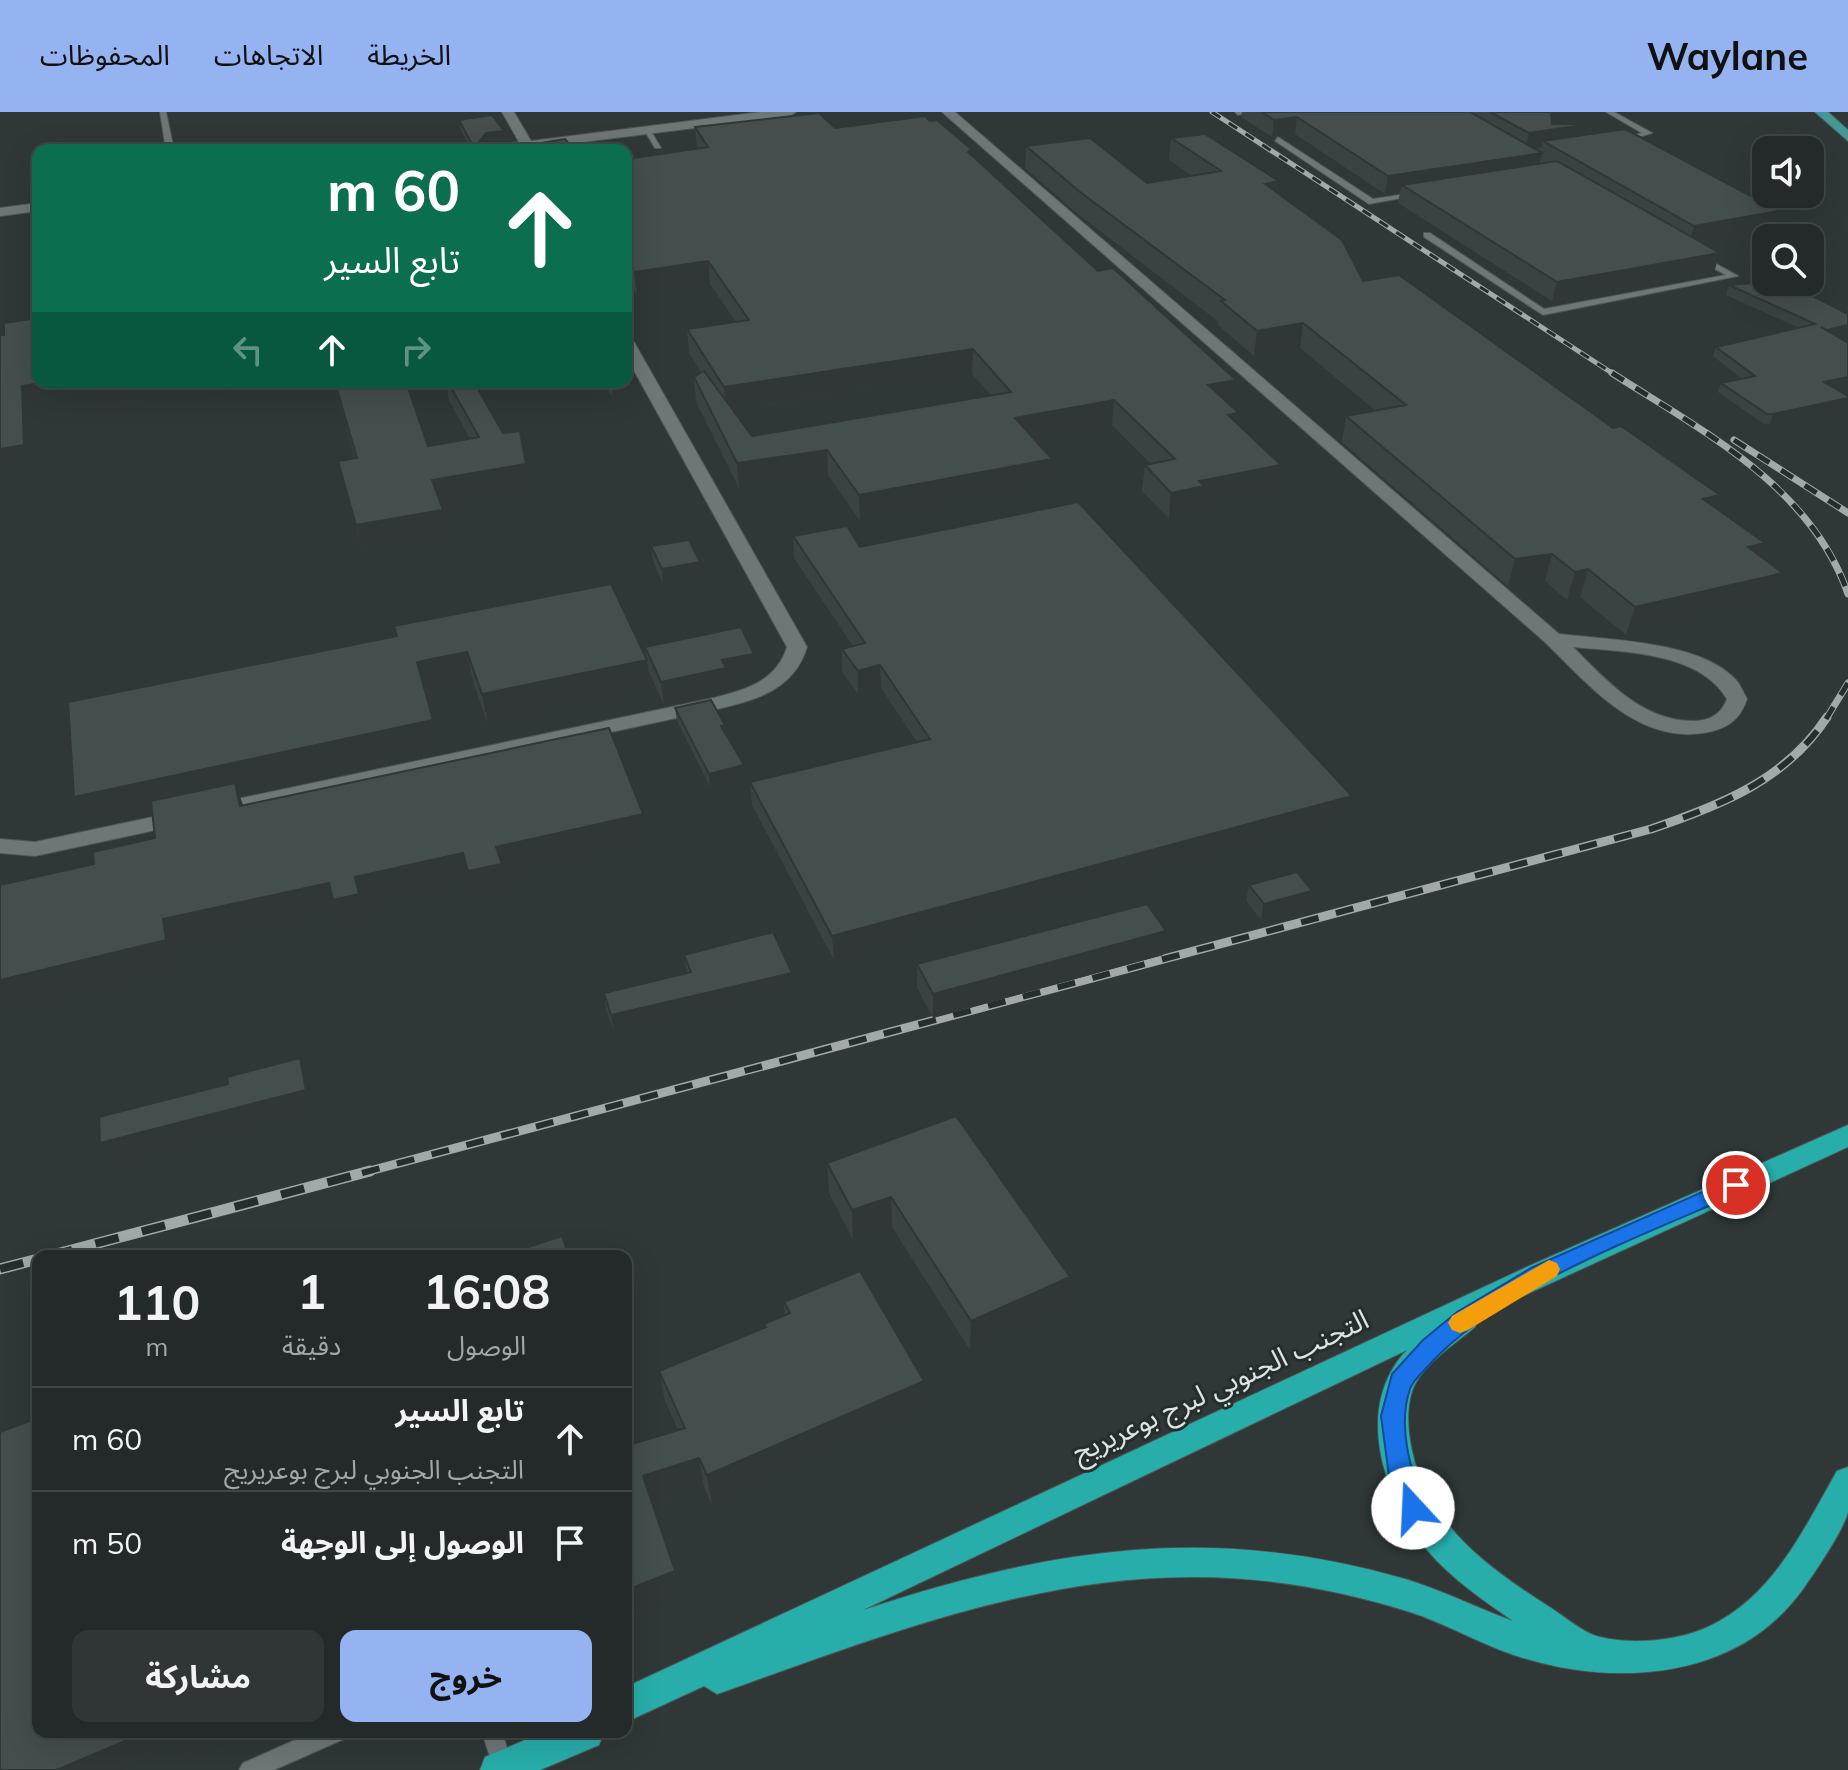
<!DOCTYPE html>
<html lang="ar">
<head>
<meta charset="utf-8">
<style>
	body { margin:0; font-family:Mulish,"Noto Sans Arabic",sans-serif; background:#2f3635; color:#f1f3f6; direction:rtl; height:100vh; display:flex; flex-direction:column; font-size:30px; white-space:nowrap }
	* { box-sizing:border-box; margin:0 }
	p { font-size:26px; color:#a3a7a8 }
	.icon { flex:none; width:44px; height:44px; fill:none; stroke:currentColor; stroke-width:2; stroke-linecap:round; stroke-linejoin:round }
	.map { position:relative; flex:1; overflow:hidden; direction:ltr }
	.sheet { position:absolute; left:32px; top:1138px; width:600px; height:488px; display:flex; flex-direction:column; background:#232a29; border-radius:16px; box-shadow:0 8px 32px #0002,0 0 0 2px #404646; direction:rtl }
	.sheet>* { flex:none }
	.guide { position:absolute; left:32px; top:32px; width:600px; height:244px; border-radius:16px; box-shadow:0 8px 32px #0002,0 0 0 2px #404646; direction:rtl; background:#0b6e4f; color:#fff; overflow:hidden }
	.tools { position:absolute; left:1752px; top:24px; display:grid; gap:16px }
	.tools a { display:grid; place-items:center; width:72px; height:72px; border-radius:16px; background:#232a29; box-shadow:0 8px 32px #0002,0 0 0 2px #404646; font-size:40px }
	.pin { position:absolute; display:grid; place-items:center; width:68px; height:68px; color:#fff; margin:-34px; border:4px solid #fff; border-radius:50%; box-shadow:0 2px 8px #0007 }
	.me { position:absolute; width:88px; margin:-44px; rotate:340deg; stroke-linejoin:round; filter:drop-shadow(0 0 6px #0008) }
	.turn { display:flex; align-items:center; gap:28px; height:168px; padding:0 40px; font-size:36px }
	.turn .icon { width:104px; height:104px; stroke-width:2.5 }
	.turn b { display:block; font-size:56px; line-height:68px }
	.lanes { display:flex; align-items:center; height:76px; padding:0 40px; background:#0003; justify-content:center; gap:40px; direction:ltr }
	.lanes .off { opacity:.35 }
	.eta { display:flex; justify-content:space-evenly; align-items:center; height:136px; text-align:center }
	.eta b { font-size:48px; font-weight:700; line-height:56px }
	.action { display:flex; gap:16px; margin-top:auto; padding:16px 40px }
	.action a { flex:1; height:92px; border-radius:16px; background:#95b2f1; color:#111; font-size:32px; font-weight:700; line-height:92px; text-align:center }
	.action a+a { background:#2f3635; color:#f1f3f6 }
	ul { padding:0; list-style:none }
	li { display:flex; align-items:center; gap:24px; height:104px; padding:0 40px; border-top:2px solid #404646 }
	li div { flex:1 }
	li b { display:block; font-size:30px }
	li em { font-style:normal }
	header { display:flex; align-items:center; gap:48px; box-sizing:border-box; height:112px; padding:0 40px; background:#95b2f1; color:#111 }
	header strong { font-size:38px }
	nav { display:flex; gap:44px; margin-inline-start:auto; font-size:28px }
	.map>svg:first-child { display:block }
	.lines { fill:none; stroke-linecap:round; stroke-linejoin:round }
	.lane-casing { stroke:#4f5656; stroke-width:2 }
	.secondary-casing { stroke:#4f5656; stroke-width:2 }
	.primary-casing { stroke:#4f5656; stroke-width:2 }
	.highway-casing { stroke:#4f5656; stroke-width:2 }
	.lane { fill:#6d7777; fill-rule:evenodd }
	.secondary { fill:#6d7777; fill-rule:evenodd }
	.primary { fill:#439896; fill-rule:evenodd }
	.highway { fill:#27aeab; fill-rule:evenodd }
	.rail-far3-casing { stroke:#a2a9a8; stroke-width:5 }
	.rail-far2-casing { stroke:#a2a9a8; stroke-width:7 }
	.rail-far1-casing { stroke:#a2a9a8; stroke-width:9 }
	.rail-casing { stroke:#a2a9a8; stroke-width:11 }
	.rail-far3 { stroke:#252e2d; stroke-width:3; stroke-dasharray:10; stroke-linecap:butt }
	.rail-far2 { stroke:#252e2d; stroke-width:5; stroke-dasharray:14; stroke-linecap:butt }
	.rail-far1 { stroke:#252e2d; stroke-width:6; stroke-dasharray:18; stroke-linecap:butt }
	.rail { stroke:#252e2d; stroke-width:8; stroke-dasharray:24; stroke-linecap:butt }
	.wall { fill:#3a4342; fill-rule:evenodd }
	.shaded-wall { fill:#303736 }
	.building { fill:#444e4d; stroke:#303736; stroke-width:2 }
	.route { fill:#1a73e8; stroke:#114b97; stroke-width:2 }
	.slow { fill:#f59e0b }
	.labels { text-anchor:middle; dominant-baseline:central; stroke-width:6; stroke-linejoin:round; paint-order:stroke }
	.near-street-label { font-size:28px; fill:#dee3e3; stroke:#252e2d }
</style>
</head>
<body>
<header>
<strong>Waylane</strong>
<nav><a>الخريطة</a><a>الاتجاهات</a><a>المحفوظات</a></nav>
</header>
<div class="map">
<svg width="1848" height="1658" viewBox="0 0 1848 1658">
	<rect width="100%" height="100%" fill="#2f3837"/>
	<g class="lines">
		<g class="lane-casing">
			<g id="lane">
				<polygon points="160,0 166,0 174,38 166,38"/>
				<polygon points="1235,0 1251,0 1238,3"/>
				<polygon points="1606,0 1614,0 1652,21 1620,31 1620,27 1642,21"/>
				<polygon points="643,16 649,16 661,36 655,36"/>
				<polygon points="1278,25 1373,87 1419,80 1423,82 1369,92 1275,29"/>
				<polygon points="1424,121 1430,121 1544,197 1726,163 1697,147 1697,143 1700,143 1738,164 1543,203 1424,125"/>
				<polygon points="313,1620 347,1620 344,1627 274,1658 239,1658 243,1651"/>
				<polygon points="482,1620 502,1620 512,1652 510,1658 494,1658"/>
			</g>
		</g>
		<g class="secondary-casing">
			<g id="secondary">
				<polygon points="502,0 514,0 531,29 761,0 796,0 790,4 519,38 483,38 489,34 519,30"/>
				<path d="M942 0H955L1559 522C1608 528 1698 529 1734 566 1740 571 1743 580 1747 587 1741 605 1731 614 1713 619 1642 637 1591 575 1546 531ZM1573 535C1621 540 1699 539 1727 587 1721 603 1709 609 1693 609 1642 609 1607 569 1573 535Z"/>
				<polygon points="38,91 38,99 0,104 0,96"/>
				<path d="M626 225 634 230 807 535C793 581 751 589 709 599L35 744 0 741V727L35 730 709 587C742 579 776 571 787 535L626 244Z"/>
			</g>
		</g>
		<g class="primary-casing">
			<polygon id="primary" points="1815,0 1828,0 1848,18 1848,29"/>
		</g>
		<g class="highway-casing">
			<g id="highway">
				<path d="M1848 1013V1035L1479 1204 1475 1215C1455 1232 1421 1253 1412 1279 1406 1298 1408 1321 1412 1339 1428 1412 1488 1456 1548 1494 1564 1504 1583 1521 1600 1525 1632 1533 1678 1529 1708 1515 1773 1485 1803 1418 1837 1359L1848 1355C1848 1368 1848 1386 1848 1400 1843 1419 1815 1460 1803 1477 1738 1568 1616 1576 1517 1544 1480 1532 1447 1512 1410 1500 1341 1478 1267 1465 1195 1465 1029 1464 871 1528 717 1582L704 1574 626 1610V1575L1529 1154ZM1407 1238C1353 1294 1383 1386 1428 1439 1452 1467 1483 1488 1513 1509 1477 1496 1442 1478 1405 1467 1212 1411 1051 1436 863 1498Z"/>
				<polygon points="544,1620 604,1620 599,1633 540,1658 480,1658 485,1645"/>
			</g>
		</g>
		<use href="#lane" class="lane"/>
		<use href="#secondary" class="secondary"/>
		<use href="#primary" class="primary"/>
		<use href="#highway" class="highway"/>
		<g class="rail-far3-casing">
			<polyline id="rail-far3" points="1212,0 1615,263"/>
		</g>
		<g class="rail-far2-casing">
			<g id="rail-far2">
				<path d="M1612 261C1702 319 1811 374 1848 482"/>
				<polyline points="1734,328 1848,401"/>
				<polyline points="1826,607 1848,571"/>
			</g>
		</g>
		<g class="rail-far1-casing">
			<path id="rail-far1" d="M362 1061 1651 717C1719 694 1786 668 1827 605"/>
		</g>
		<g class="rail-casing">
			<g id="rail">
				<polyline points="49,1144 370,1059"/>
				<polyline points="0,1157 38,1147"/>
			</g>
		</g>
		<use href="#rail-far3" class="rail-far3"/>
		<use href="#rail-far2" class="rail-far2"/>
		<use href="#rail-far1" class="rail-far1"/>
		<use href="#rail" class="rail"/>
	</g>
	<g class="wall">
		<polygon points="1242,0 1593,0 1551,6 1552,12 1588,23 1779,99 1773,118 1702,130 1714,160 1552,189 1398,91 1400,80 1385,82 1295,22 1272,25 1241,5"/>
		<polygon points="459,8 504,19 505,29 495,30 518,38 471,38 461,18"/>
		<path d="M695 15 835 16 971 42 1232 293 1230 294 1237 312 1278 378 1202 394 1201 400 1169 407 1142 379 1145 353 1151 352 1112 313 1034 327 1051 373 860 409 828 363 739 376 696 290 694 265 701 260 689 241 687 217 736 210 710 172 637 183 626 164V47L697 36ZM972 262 991 283 752 324 733 298Z"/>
		<polygon points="1171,26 1279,69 1277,80 1363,169 1715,396 1765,431 1760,444 1772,488 1626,523 1580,485 1567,488 1545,469 1508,474 1342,330 1346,304 1376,299 1300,236 1254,244 1218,213 1219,210 1079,103 1025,56 1026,34 1147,71 1192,64 1169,48"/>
		<polygon points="1766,170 1837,224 1835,277 1847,295 1770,312 1764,312 1718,280 1721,271 1742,267 1713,244 1716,235 1799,216 1726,183 1729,173"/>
		<polygon points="334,270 406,270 428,334 470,327 449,288 446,270 474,270 531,379 442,395 449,426 363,441 338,349 355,346"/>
		<polygon points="602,270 625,270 626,276 613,285"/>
		<polygon points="793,424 860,435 1347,708 834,848 752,693 750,670 917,630 881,576 858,582 842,560 842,537 853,534 794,446"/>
		<polygon points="651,434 700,450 701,465 663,472 653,449"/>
		<polygon points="397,524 646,546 645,535 754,542 756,564 727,570 728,579 664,593 649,560 651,578 488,612 473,570 425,580 440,638 239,682 243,693 648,733 504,766 508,783 475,791 471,772 364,796 368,813 342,819 337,802 176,839 179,860 94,752 155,726 152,702 87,716 74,685"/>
		<polygon points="675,596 726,623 744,653 745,666 710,675 677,609"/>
		<polygon points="1249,773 1312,779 1309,795 1261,808 1246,789"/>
		<polygon points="684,843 792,861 793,877 614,919 606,898 604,881 687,861"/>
		<polygon points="1163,843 933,906 917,876 917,852"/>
		<polygon points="827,1051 1070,1165 1067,1194 970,1238 892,1115 853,1128 829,1081"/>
		<polygon points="784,1190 924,1299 712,1393 704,1375 653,1392 675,1459 681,1487 632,1332 678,1318 665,1289 659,1259 765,1216 764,1212 785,1204"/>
	</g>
	<g class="shaded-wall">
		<polygon points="1548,0 1593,0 1546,7"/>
		<polygon points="1297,5 1295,22 1272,25 1274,8"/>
		<polygon points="1590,12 1586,30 1543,29 1541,36 1525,39 1529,21"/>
		<polygon points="504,19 505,29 487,32 479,30 486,21"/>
		<polygon points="1542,41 1538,59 1402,73 1400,80 1385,82 1388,64"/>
		<polygon points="1279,69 1276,92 1265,72"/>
		<polygon points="1779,99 1773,118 1689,132 1694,114"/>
		<polygon points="1720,141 1714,160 1552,189 1557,170"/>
		<polygon points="708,149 710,172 637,183 634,160"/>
		<polygon points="1303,211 1300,236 1254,244 1257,219"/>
		<polygon points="1848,213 1848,221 1824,227 1827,218"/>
		<polygon points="973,237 972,262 726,299 724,275"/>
		<polygon points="1848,265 1848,274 1820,279 1824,270"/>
		<polygon points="1236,268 1232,293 1205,298 1208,273"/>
		<polygon points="46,270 65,270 66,278 26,285 28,344 0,349 0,337 22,274"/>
		<polygon points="113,270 288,270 94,301 85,274"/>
		<polygon points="611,270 625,270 626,276 613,285"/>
		<polygon points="1848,286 1847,295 1770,312 1773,302"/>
		<polygon points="1114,288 1112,313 1014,331 1015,306"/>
		<polygon points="1239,301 1235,326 1228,303"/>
		<polygon points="827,338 828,363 739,376 737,351"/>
		<polygon points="1052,347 1051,373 860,409 859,383"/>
		<polygon points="526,352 531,379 438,396 432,368"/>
		<polygon points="1281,353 1278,378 1202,394 1201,400 1169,407 1171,381 1199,369"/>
		<polygon points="1720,383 1711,410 1703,387"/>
		<polygon points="443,398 449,426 363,441 356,413"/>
		<polygon points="1765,431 1755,458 1748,435"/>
		<polygon points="1552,442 1545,469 1508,474 1515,447"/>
		<polygon points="700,450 701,465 663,472 662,457"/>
		<polygon points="1588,457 1580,485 1567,488 1575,460"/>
		<polygon points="1783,461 1772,488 1626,523 1635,495"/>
		<polygon points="467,540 473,570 424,580 417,550"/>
		<polygon points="754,542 756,564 727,570 728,579 664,593 661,570 722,548"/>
		<polygon points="647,548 651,578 488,612 482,582"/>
		<polygon points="880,553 881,576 858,582 858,559"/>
		<polygon points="433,608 440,638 239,682 246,702 240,694 238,683 87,716 74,685"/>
		<polygon points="744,653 745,666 710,675 709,662"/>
		<polygon points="1352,684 1347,708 834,848 832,824"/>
		<polygon points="643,702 648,733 504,766 508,783 475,791 468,759 496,735"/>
		<polygon points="463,741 471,772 364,796 368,813 342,819 337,802 176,839 179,860 0,903 0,868 163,807"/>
		<polygon points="1312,779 1309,795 1261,808 1264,792"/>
		<polygon points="1166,819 1163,843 933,906 933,882"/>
		<polygon points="792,861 793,877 614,919 611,903"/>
		<polygon points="300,946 309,970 314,1002 112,1055 100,1031"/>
		<polygon points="891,1085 892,1115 853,1128 852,1098"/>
		<polygon points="1070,1165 1067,1194 970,1238 971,1209"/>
		<polygon points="924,1269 924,1299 712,1393 707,1363"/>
		<polygon points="699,1346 704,1375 649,1393 643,1364"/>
		<polygon points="675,1459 681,1487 626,1508 626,1478"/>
		<polygon points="146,1620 247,1620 183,1648 174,1635 120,1658 57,1658"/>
	</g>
	<g class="building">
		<polygon points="1262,0 1470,0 1542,41 1388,64 1297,5 1274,8"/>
		<polygon points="1490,0 1551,0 1552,12 1590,12 1529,21"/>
		<polygon points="819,1 835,16 925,4 930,9 937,8 971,37 968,40 1098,159 1113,156 1236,268 1208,273 1239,301 1228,303 1281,353 1199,369 1204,374 1171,381 1145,353 1175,347 1114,288 1015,306 1052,347 859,383 827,338 737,351 694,265 704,259 752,324 1011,280 973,237 724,275 687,217 749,208 708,149 634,160 626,145 626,47 708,35 695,15"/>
		<polygon points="492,3 504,19 486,21 479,30 513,31 518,38 475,38 459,8"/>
		<polygon points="1625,17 1779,99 1694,114 1543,29"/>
		<polygon points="1205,22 1279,69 1265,72 1342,128 1363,169 1399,163 1613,316 1621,314 1720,383 1703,387 1765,431 1748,435 1783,461 1635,495 1588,457 1575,460 1552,442 1515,447 1346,304 1406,293 1303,211 1257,219 1221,189 1225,188 1080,80 1026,34 1090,26 1147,71 1221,59 1171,26"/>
		<polygon points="565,27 574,38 539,38 535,32"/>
		<polygon points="1557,49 1720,141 1557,170 1402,73"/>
		<polygon points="1766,170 1779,170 1790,178 1797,176 1848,202 1848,213 1827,218 1821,215 1848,231 1848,265 1824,270 1848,284 1848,286 1773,302 1767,302 1721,271 1755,264 1716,235 1815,212 1729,173"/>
		<polygon points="38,206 38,270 46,270 22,274 24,333 0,337 0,223 4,223 4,211"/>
		<polygon points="84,270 113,270 85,274"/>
		<polygon points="335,270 406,270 428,334 479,325 448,270 474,270 503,321 520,319 526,352 432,368 443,398 356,413 338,349 357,346"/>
		<polygon points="1078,390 1352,684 832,824 750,670 930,627 880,553 858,559 842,537 865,531 793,424 847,414 860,435"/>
		<polygon points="689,428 700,450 662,457 651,434"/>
		<polygon points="611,472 647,548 482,582 467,540 417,550 433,608 74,685 68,590 397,524 394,514"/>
		<polygon points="741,515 754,542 722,548 726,556 661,570 645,535"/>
		<polygon points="711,588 725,613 721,614 744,653 709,662 675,596"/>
		<polygon points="609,616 643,702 496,735 502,752 468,759 463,741 355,765 359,782 333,788 329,771 163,807 166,828 0,868 0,773 94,752 93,740 155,726 151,689 235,671 240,694"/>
		<polygon points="1297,760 1312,779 1264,792 1249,773"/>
		<polygon points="1147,792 1166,819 933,882 917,852"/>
		<polygon points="773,820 792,861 611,903 604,881 691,860 684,843"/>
		<polygon points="300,946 306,978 100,1031 99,1005 228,972 227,965"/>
		<polygon points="956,1004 1070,1165 971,1209 891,1085 852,1098 827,1051"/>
		<polygon points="562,1124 569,1144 501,1144"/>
		<polygon points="860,1159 924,1269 707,1363 699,1346 643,1364 675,1459 626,1478 626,1313 632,1332 685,1316 659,1259 766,1215 764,1212 790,1201 784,1190"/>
		<polygon points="38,1306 38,1620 146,1620 57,1658 0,1658 0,1320"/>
		<polygon points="167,1620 187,1620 169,1628"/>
	</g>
	<path class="route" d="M1736 1065 1743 1068 1746 1073 1743 1079C1645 1123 1501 1174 1429 1253 1423 1260 1413 1268 1410 1277 1397 1315 1411 1360 1425 1396L1422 1404 1413 1407 1405 1404 1389 1364 1381 1304 1392 1262 1423 1228 1457 1200 1531 1156Z"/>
	<polygon class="slow" points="1549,1148 1557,1151 1560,1157 1557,1164 1468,1218 1460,1221 1452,1218 1448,1211 1452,1204"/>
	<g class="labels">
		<g class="near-street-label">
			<text transform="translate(1220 1273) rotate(-25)">التجنب الجنوبي لبرج بوعريريج</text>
		</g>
	</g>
</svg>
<div class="tools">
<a><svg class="icon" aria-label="sound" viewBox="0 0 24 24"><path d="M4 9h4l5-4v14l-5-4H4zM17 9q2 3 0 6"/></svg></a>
<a><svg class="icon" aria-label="search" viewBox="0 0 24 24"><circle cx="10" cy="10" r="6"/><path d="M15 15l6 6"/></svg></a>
</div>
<div class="pin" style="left:1736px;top:1073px;background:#d93025"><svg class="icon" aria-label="arrive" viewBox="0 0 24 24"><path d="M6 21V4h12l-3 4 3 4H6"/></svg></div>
<svg class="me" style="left:1413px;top:1396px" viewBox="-20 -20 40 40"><circle r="19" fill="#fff"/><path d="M0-13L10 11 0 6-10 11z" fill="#1a73e8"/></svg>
<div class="guide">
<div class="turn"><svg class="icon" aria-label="ahead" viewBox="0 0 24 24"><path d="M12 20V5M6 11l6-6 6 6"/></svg><div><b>60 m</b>تابع السير</div></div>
<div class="lanes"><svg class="icon off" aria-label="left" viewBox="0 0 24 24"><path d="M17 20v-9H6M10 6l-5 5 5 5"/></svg><svg class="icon" aria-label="ahead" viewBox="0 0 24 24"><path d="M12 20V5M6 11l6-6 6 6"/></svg><svg class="icon off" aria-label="right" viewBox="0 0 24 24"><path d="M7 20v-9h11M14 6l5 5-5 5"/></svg></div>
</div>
<section class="sheet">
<div class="eta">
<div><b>16:08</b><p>الوصول</p></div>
<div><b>1</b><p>دقيقة</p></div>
<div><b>110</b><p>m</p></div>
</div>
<ul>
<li><svg class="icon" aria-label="ahead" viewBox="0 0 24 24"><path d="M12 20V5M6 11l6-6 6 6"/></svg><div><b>تابع السير</b><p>التجنب الجنوبي لبرج بوعريريج</p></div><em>60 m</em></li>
<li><svg class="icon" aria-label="arrive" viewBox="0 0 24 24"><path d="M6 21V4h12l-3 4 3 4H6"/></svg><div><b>الوصول إلى الوجهة</b></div><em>50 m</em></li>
</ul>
<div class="action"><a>خروج</a><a>مشاركة</a></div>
</section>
</div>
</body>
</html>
